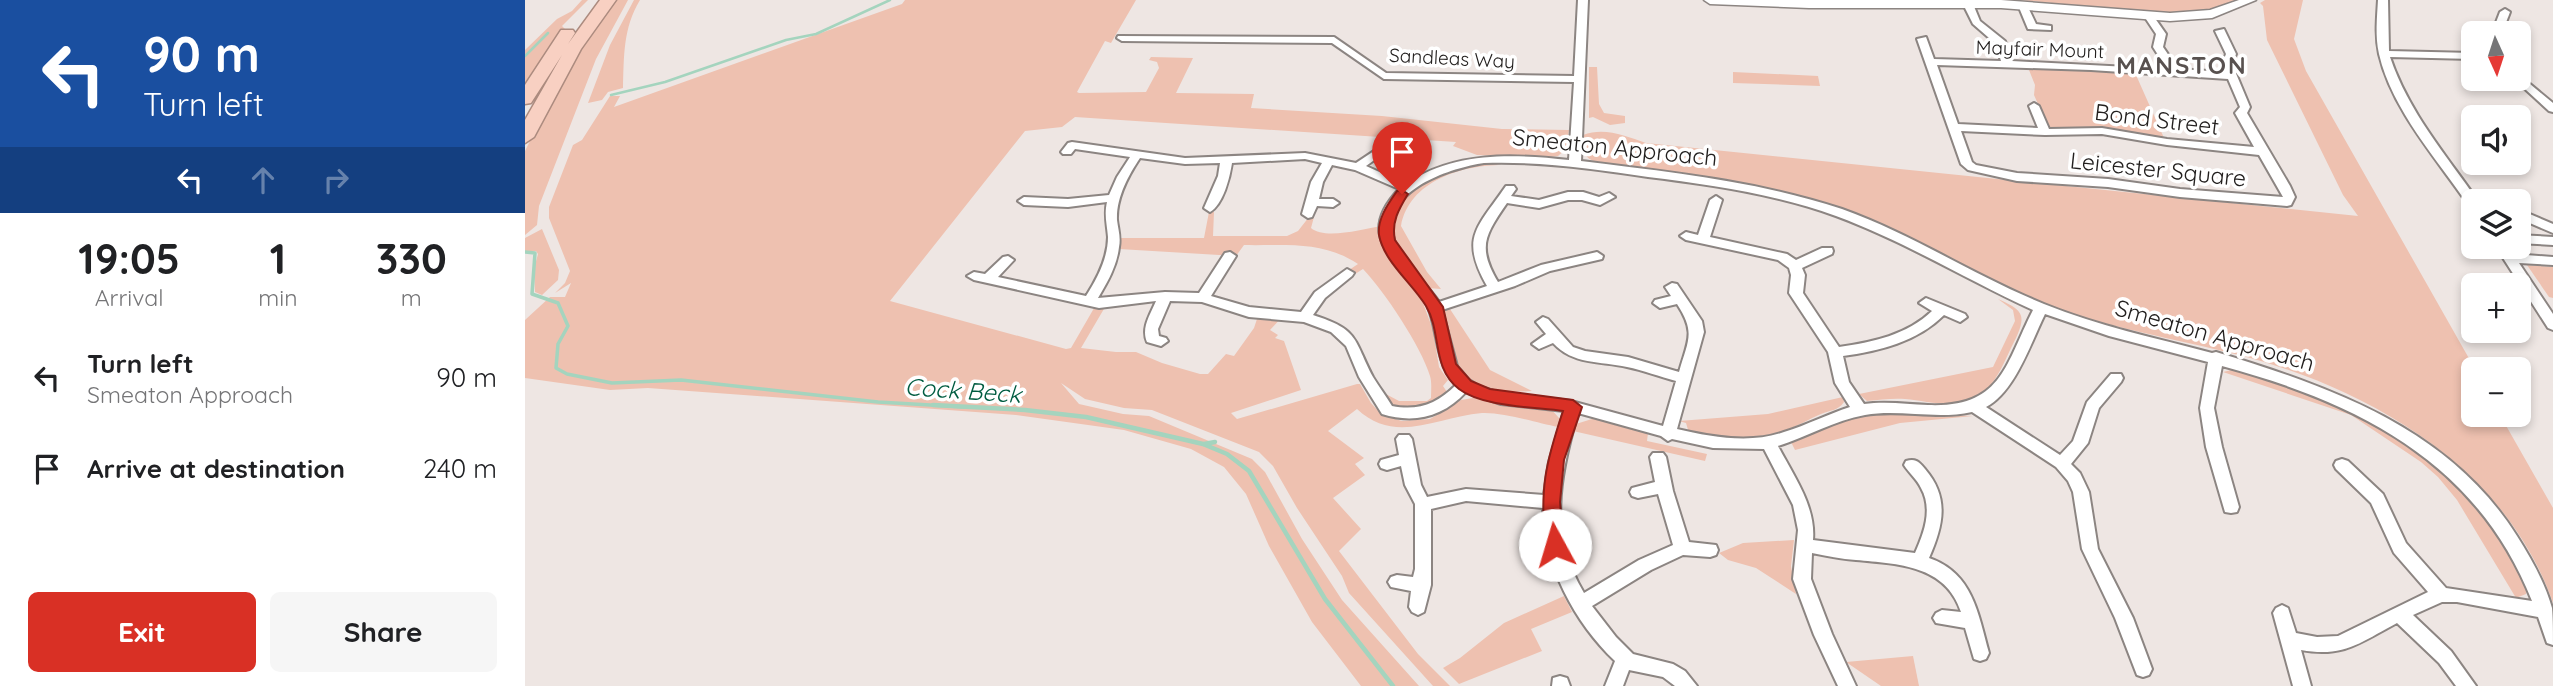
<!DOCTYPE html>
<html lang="en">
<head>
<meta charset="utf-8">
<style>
	body { margin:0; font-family:Quicksand,sans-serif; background:#f6f6f6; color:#202124; height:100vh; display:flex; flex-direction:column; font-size:26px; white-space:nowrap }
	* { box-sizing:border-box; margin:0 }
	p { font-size:23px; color:#757577 }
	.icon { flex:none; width:38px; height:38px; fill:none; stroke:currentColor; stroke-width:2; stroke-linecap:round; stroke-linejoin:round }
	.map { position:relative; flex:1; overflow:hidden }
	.drawer { display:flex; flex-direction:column; background:#fff; width:525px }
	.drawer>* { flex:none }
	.guide { background:#1a4fa0; color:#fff; overflow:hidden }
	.needle { width:46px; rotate:177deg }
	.controls { position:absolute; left:1936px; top:21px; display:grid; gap:14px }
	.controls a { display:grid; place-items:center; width:70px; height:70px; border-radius:10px; background:#fff; box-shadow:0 4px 10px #0003; font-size:35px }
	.pin { position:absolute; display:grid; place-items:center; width:60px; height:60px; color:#fff; margin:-72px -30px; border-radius:50% 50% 50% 0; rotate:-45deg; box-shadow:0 0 7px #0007 }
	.pin .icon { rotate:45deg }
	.me { position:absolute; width:77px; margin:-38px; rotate:354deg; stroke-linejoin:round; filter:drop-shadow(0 0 5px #0008) }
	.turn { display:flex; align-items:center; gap:24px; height:147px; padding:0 28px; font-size:32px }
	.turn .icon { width:91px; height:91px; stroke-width:2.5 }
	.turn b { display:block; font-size:49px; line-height:60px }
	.lanes { display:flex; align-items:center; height:66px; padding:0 28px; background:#0003; justify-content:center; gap:35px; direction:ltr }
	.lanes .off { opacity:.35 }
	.eta { display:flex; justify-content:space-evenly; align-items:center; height:119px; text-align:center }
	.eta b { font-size:42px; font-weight:800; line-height:49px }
	.action { display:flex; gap:14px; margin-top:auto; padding:14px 28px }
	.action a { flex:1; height:80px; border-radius:10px; background:#d93025; color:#fff; font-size:28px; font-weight:800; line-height:80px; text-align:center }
	.action a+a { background:#f6f6f6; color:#202124 }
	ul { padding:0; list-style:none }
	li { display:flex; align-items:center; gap:21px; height:91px; padding:0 28px }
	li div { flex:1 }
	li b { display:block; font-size:26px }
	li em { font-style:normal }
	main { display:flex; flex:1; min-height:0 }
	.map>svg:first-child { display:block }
	.green { fill:#eec1b0 }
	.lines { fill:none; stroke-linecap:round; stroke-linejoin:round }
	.stream-far2 { stroke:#a4d4be; stroke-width:2.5 }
	.stream-far1 { stroke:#a4d4be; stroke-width:3.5 }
	.stream { stroke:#a4d4be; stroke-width:4.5 }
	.minor-casing { stroke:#8c8582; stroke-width:4 }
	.tertiary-casing { stroke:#8c8582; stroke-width:3 }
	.trunk-casing { stroke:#ac8b7f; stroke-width:3 }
	.minor { fill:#fff; fill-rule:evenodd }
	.tertiary { fill:#fff; fill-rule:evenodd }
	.trunk { fill:#f8d0c2; fill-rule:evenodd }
	.route { fill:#d93025; stroke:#8d1f18; stroke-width:2 }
	.labels { text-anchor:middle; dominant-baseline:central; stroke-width:7; stroke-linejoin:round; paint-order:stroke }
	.far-street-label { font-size:19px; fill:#23201f; stroke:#fff }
	.street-label { font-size:23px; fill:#23201f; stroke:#fff }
	.far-district-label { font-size:24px; font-weight:bold; letter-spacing:2px; fill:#58514f; stroke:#fff }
	.water-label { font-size:24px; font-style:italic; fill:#005c41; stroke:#fff }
</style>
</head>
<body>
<main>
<section class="drawer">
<div class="guide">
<div class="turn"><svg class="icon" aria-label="left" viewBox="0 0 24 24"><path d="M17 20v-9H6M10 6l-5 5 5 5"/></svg><div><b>90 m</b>Turn left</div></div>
<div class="lanes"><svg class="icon" aria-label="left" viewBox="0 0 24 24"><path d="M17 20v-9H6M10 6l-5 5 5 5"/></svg><svg class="icon off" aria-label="ahead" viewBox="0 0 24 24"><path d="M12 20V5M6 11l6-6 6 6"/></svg><svg class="icon off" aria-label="right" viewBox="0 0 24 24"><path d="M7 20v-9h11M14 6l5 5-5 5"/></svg></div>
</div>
<div class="eta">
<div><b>19:05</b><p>Arrival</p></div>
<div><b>1</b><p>min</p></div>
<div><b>330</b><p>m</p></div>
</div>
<ul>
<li><svg class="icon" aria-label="left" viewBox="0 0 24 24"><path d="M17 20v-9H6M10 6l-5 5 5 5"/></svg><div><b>Turn left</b><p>Smeaton Approach</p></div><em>90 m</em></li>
<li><svg class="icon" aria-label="arrive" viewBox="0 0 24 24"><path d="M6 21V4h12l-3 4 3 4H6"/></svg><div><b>Arrive at destination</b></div><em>240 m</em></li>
</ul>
<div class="action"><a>Exit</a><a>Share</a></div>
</section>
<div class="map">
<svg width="2028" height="686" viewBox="0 0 2028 686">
	<rect width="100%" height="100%" fill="#eee6e3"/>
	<g class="green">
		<polygon points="57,0 63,0 37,26 40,29 0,91 0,50 32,19 47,11"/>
		<polygon points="88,0 103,0 71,59 14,206 12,225 0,235 0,151 39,73"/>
		<path d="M109 0H115C98 28 99 56 98 88L83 92 77 100 63 103 85 45Z"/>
		<path d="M380 0H611L586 43 580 41 552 92 554 93 621 92 634 68 632 62 624 60 626 57 668 58 651 93 729 94 726 108 857 116 977 129 1044 130 1041 149 1033 156 1019 158 952 155 928 146 931 142 550 117 537 127 500 131 365 301 541 349 546 348 572 303 583 302 556 348 591 352H611L637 363 675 374H683L701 354 709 356 729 328 734 313 759 315 745 330 753 335 750 338 759 341 776 390 706 413 712 419 832 384H835L846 403 857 415 877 421 905 419 936 400 948 398 1025 408 1035 419 1033 427C1012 423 978 412 957 413 912 417 870 445 832 409L803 431 839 458 830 464 840 475 808 498 836 529 814 551 893 654 925 686H908L824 593 817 576 772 508 748 466 734 452 627 410 599 408 560 399 536 383 554 404 598 414 624 416 727 459 740 472 777 539 817 600 894 686H836L787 622 744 546 721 494 699 467 666 449 599 430 491 415 123 388 85 390 0 378V320L25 297H40L46 283 30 293 40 283 45 271 24 218V207L48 145 57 140 85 96H95L89 107 377 4Z"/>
		<path d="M1486 0H1712C1654 29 1551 1 1486 0Z"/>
		<path d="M1740 0H1778L1769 39 1781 71 1950 369 1948 415H1975L2028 508V603C1981 468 1846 389 1714 355 1648 338 1581 328 1518 303 1448 275 1385 232 1314 208 1235 181 1154 172 1072 162 1057 158 1058 149 1058 135 1080 127 1100 136 1121 143L1833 216 1818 195 1742 40 1738 6 1735 3Z"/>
		<polygon points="1064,67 1072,67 1074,104 1079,113 1100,116 1100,123 1085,125 1068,117 1064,118"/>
		<polygon points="1504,70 1567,70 1611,75 1639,138 1572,128 1540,131 1524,129 1509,95 1510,85"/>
		<polygon points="1208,72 1293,76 1295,86 1208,83"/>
		<path d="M960 163 977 165C937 165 884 181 876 226L902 272 916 289 903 288C894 274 875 261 870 245 851 191 919 169 960 163Z"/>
		<path d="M684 212H689L688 236H762L773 231 784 217H789L786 228C800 240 838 229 856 226L860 249 898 303 908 330 914 367 923 380 918 386 922 392C907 413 886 409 865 407L857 392 874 401H902L906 398C906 391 907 382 905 376 896 346 859 291 838 269L830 274 824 270 833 264C797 240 760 246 719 245L711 256 594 249 595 238H679Z"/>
		<polygon points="17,229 34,270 33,280 17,295 10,292 9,269 13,254 11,251 0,251 0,238"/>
		<polygon points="2002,265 2028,267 2028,298 2024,297"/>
		<path d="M1473 299C1495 309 1503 313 1491 338 1482 355 1473 381 1458 393 1436 412 1405 401 1380 399 1367 398 1355 400 1342 401L1334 394 1468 367 1490 321 1488 310Z"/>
		<path d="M923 306 965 370 1007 391C973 393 959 391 931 370L917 316Z"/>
		<path d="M1715 368C1751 382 1791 392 1825 409 1906 451 1964 507 2002 590L2001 594 1991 598 1932 500 1913 477 1896 462 1826 415 1698 372Z"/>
		<path d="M1318 397 1319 402C1313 411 1305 410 1296 414 1284 419 1273 426 1261 430 1229 441 1197 438 1164 433L1161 423 1154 421 1243 414Z"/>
		<polygon points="1352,411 1448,416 1375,423 1270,450 1266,442 1302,425"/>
		<polygon points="1070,418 1123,433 1122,441 1182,454 1180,461 1048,431 1051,424"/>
		<polygon points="1269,540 1266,566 1271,594 1231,568 1203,560 1194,553 1218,543"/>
		<polygon points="1039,596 1047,612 1006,629 1017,651 934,684 918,668 935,658 979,623"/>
		<polygon points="1388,656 1394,686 1356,686 1321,662"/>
	</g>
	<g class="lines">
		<g class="stream-far2">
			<polyline points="0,56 23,33"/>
			<polyline points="86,95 140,82 261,40 291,34 365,0"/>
		</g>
		<polyline class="stream-far1" points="0,252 10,253 7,294 33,303 43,326 33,344 31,368 42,374 87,383 156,380 353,402 440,407"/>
		<g class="stream">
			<polyline points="408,405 500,410 561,417 678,444 702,454 724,471 800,599 868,686"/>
			<polyline points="679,444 690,442"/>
		</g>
		<g class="minor-casing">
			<g id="minor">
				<path d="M1053 0H1063L1056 161C1144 172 1233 181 1317 209 1387 234 1450 276 1519 304 1573 326 1631 338 1687 353L1691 352C1806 387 1924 428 1992 536 2006 558 2020 583 2027 608 2028 619 2028 633 2028 645L2022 643 2013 617 1932 602H1917L1888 615 1926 651 1951 686H1931L1914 663 1872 623C1836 642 1819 658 1776 650L1786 686H1768L1748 613 1751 608 1757 605 1763 608 1771 633 1792 637 1813 636 1903 592 1869 553 1846 503 1811 469 1809 465 1811 461 1817 459 1823 461 1858 494 1881 543 1921 588 2007 601C1952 462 1834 403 1697 366L1689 408 1697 447 1714 507 1712 512 1706 513 1700 512 1681 447 1675 408 1683 362 1584 336 1520 314C1506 342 1490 392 1461 407L1535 455 1548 441 1562 402 1586 374H1596L1598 378 1596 382 1574 408 1563 443 1546 464 1555 473 1564 492 1573 549 1608 618 1627 669 1624 675 1618 677 1612 675 1590 618 1557 549 1548 492 1543 481 1531 467 1447 412C1411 420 1375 409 1340 415 1310 420 1282 437 1253 446 1268 475 1291 506 1288 540L1390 553C1399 533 1408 509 1396 488 1392 479 1384 473 1379 465L1381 461C1391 458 1394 462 1400 469 1425 498 1418 526 1404 558 1448 573 1453 614 1464 653L1461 659 1455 661 1449 659 1440 628 1411 623 1408 618 1411 613 1417 610 1436 612C1421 565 1373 564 1331 560 1316 559 1302 556 1287 553L1286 579 1307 634 1331 686H1313L1289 635 1268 579 1273 530 1268 505 1239 449 1188 448 1147 439 1143 441 1136 436 1053 413C1034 477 1023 533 1059 593L1114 560 1148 545 1133 494 1113 498 1107 496 1105 492 1107 488 1130 482 1125 457 1128 453H1138L1141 457 1148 491 1164 542 1191 545 1193 550 1191 555 1185 557 1158 555 1126 570 1067 606 1091 637 1108 654 1148 664 1160 671 1172 686H1150L1138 677 1104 670 1098 686H1080L1090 661C1050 623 1018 564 1018 508L941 501 906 509V585L899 612 893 615 887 612 884 607 886 591 866 587 863 582 866 577 872 575 888 577 890 569V504L880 485 876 466 862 470 856 468 854 464 856 460 874 455 871 439 874 435H884L887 439 896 485 902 497 941 489 1019 495 1024 462 1039 411 976 404 941 392C918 417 889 424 857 414L834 377 821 346 806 332 779 322 724 317 677 302 645 301 633 329 634 336 641 338 643 341 636 346 622 342C616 328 625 315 631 301L574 308 449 280 442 276 449 272 460 274 478 257 483 256 489 260 473 277 561 296C572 279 583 258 583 237 582 224 579 215 582 202L543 207 499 205 493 201 499 197 543 199 584 195 592 177 605 157 550 149 546 154H538L536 152 543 143 547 142 660 158 780 153 831 163 864 141 886 145 888 147 882 150 866 148 841 166 881 184C929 151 989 154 1044 160L1049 82 859 79 807 43 597 41 592 38 593 36 809 37 861 73 1049 76ZM615 158 660 164 695 163 693 176 679 208 685 212C698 205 705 177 707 163L780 159 797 163 786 182 777 214 783 218 787 217 792 206 808 207 814 203 808 199H794L798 182 807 165 830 170 874 189C824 242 882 263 902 305 914 331 909 362 931 385 912 404 893 411 867 406 861 396 854 387 848 377 828 339 835 330 788 315L800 298 827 276 829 273 822 269 790 292 776 312 724 307 686 296 711 256 705 252 700 253 674 293 640 292 573 298C582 283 592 266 594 247 596 237 593 229 592 220 591 198 603 176 615 158ZM959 163C1014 161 1069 169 1123 177 1187 185 1251 194 1311 216 1379 241 1442 280 1508 310 1480 365 1477 408 1403 405 1382 404 1360 401 1339 404L1324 382 1318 356C1354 351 1392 342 1419 315L1435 322 1442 317 1440 314 1401 298 1394 303 1407 311C1382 335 1348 342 1314 347L1278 293 1280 275 1277 268 1307 254 1308 251 1307 248H1297L1271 260 1262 254 1185 237 1197 200 1191 196 1185 200 1173 235 1161 232 1155 236 1161 240 1253 260 1264 268 1266 275 1264 293 1303 352 1310 383 1325 407C1303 414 1282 425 1259 432 1226 444 1186 437 1152 429L1179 332 1177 321 1152 284 1147 283 1140 287 1146 296 1130 300 1128 303 1135 308 1152 304C1171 333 1163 340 1154 372L1103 357 1060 351 1048 347 1023 319 1018 317 1011 322 1021 334 1007 344 1014 349 1028 343C1048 365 1075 361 1102 367 1118 370 1135 377 1151 381L1138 426 1046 401 976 393 955 387 944 380 932 366 917 310 990 286 1025 271 1077 259 1078 256 1072 252 1016 265 973 282C952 247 960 235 982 203L1014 208 1043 200H1057L1075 205 1090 197 1084 193 1074 197 1058 192H1043L1014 200 986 196 991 189 989 186H981C953 227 934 237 962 286L914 302C902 284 884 270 874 251 843 196 919 169 959 163Z"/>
				<path d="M1853 0H1863L1864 51 1948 53V59L1865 57C1883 111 1921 155 1953 201H1948V207L1944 206C1912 159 1867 110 1854 54 1850 36 1852 18 1853 0Z"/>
				<path d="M1443 1 1448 4 1455 21 1480 41 1487 61 1642 69 1628 47 1631 34 1619 16 1624 13 1627 14 1641 34 1638 47 1653 69 1700 72 1697 64 1701 54 1690 31 1699 29 1711 54 1707 64 1725 107 1722 113 1765 186 1770 197 1766 205 1762 206 1655 197 1583 187 1492 181 1443 170 1436 164 1392 39 1401 37 1409 59 1476 61 1471 44 1448 24 1438 4ZM1412 65 1566 70 1703 79 1715 107 1710 113 1729 147 1642 139 1577 128 1524 129 1514 106 1509 103 1504 106 1513 128 1433 124ZM1436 131 1520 135 1577 134 1642 145 1734 155 1758 197 1655 189 1583 179 1492 173 1451 165 1447 162Z"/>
				<polygon points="1495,3 1501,3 1511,24 1526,26 1526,30 1503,29 1493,5"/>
				<polygon points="1980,9 1985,12 1977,33 1967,33 1975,12"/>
				<polygon points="1993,74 2028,103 2028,112 2024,111 1989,79 1993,79"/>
				<polygon points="1964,196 1972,198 1974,201 1959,201 1960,197"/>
				<polygon points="1993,209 2028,224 2028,233 1993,218"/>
				<polygon points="1993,235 2028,237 2028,245 1993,243"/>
				<polygon points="1971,247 1983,247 1988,254 2028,257 2028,265 1994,263 2028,314 2028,330 2023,328"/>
				<polygon points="1035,676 1042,678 1045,686 1027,686 1028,678"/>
			</g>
		</g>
		<g class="tertiary-casing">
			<polygon id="tertiary" points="1179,0 1476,0 1645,13 1685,10 1714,0 1731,0 1687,18 1645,21 1476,8 1284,8 1185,4"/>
		</g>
		<g class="trunk-casing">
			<polygon id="trunk" points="75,0 91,0 56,49 9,137 0,143 0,120 37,55 6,103 0,104 0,85 36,30 48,30 50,33 43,44"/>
		</g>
		<use href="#minor" class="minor"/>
		<use href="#tertiary" class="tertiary"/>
		<use href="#trunk" class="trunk"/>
	</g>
	<path class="route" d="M877 190 883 194C874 209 866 222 870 240L918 307 931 364 946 381 965 389 1048 400 1057 407 1039 460 1035 502 1039 545 1037 551 1030 553 1023 551 1020 545C1015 488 1020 465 1038 411 1010 407 957 407 934 389 906 367 917 333 901 306 887 283 859 262 854 235 852 219 863 204 872 191Z"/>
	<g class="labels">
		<g class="far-street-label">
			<text transform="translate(1515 49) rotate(2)">Mayfair Mount</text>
			<text transform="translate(927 58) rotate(3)">Sandleas Way</text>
		</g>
		<g class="street-label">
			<text transform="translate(1632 119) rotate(7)">Bond Street</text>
			<text transform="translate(1090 147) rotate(6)">Smeaton Approach</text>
			<text transform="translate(1633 169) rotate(6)">Leicester Square</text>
			<text transform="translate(1690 335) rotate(16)">Smeaton Approach</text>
		</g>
		<g class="far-district-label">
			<text x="1657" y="65">MANSTON</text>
		</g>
		<g class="water-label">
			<text transform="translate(438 390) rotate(4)">Cock Beck</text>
		</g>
	</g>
</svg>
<div class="controls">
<a><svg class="needle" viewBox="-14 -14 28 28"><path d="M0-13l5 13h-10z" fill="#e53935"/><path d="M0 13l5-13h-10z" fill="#757577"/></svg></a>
<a><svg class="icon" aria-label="sound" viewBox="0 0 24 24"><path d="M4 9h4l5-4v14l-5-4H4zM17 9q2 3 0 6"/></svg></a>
<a><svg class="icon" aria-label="layers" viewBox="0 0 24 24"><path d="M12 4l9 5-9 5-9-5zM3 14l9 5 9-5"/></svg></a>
<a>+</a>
<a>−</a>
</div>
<div class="pin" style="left:877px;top:194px;background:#d93025"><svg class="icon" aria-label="arrive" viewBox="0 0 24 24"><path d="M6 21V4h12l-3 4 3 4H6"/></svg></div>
<svg class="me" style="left:1030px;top:545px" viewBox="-20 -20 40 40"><circle r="19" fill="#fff"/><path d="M0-13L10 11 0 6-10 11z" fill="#d93025"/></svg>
</div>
</main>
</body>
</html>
